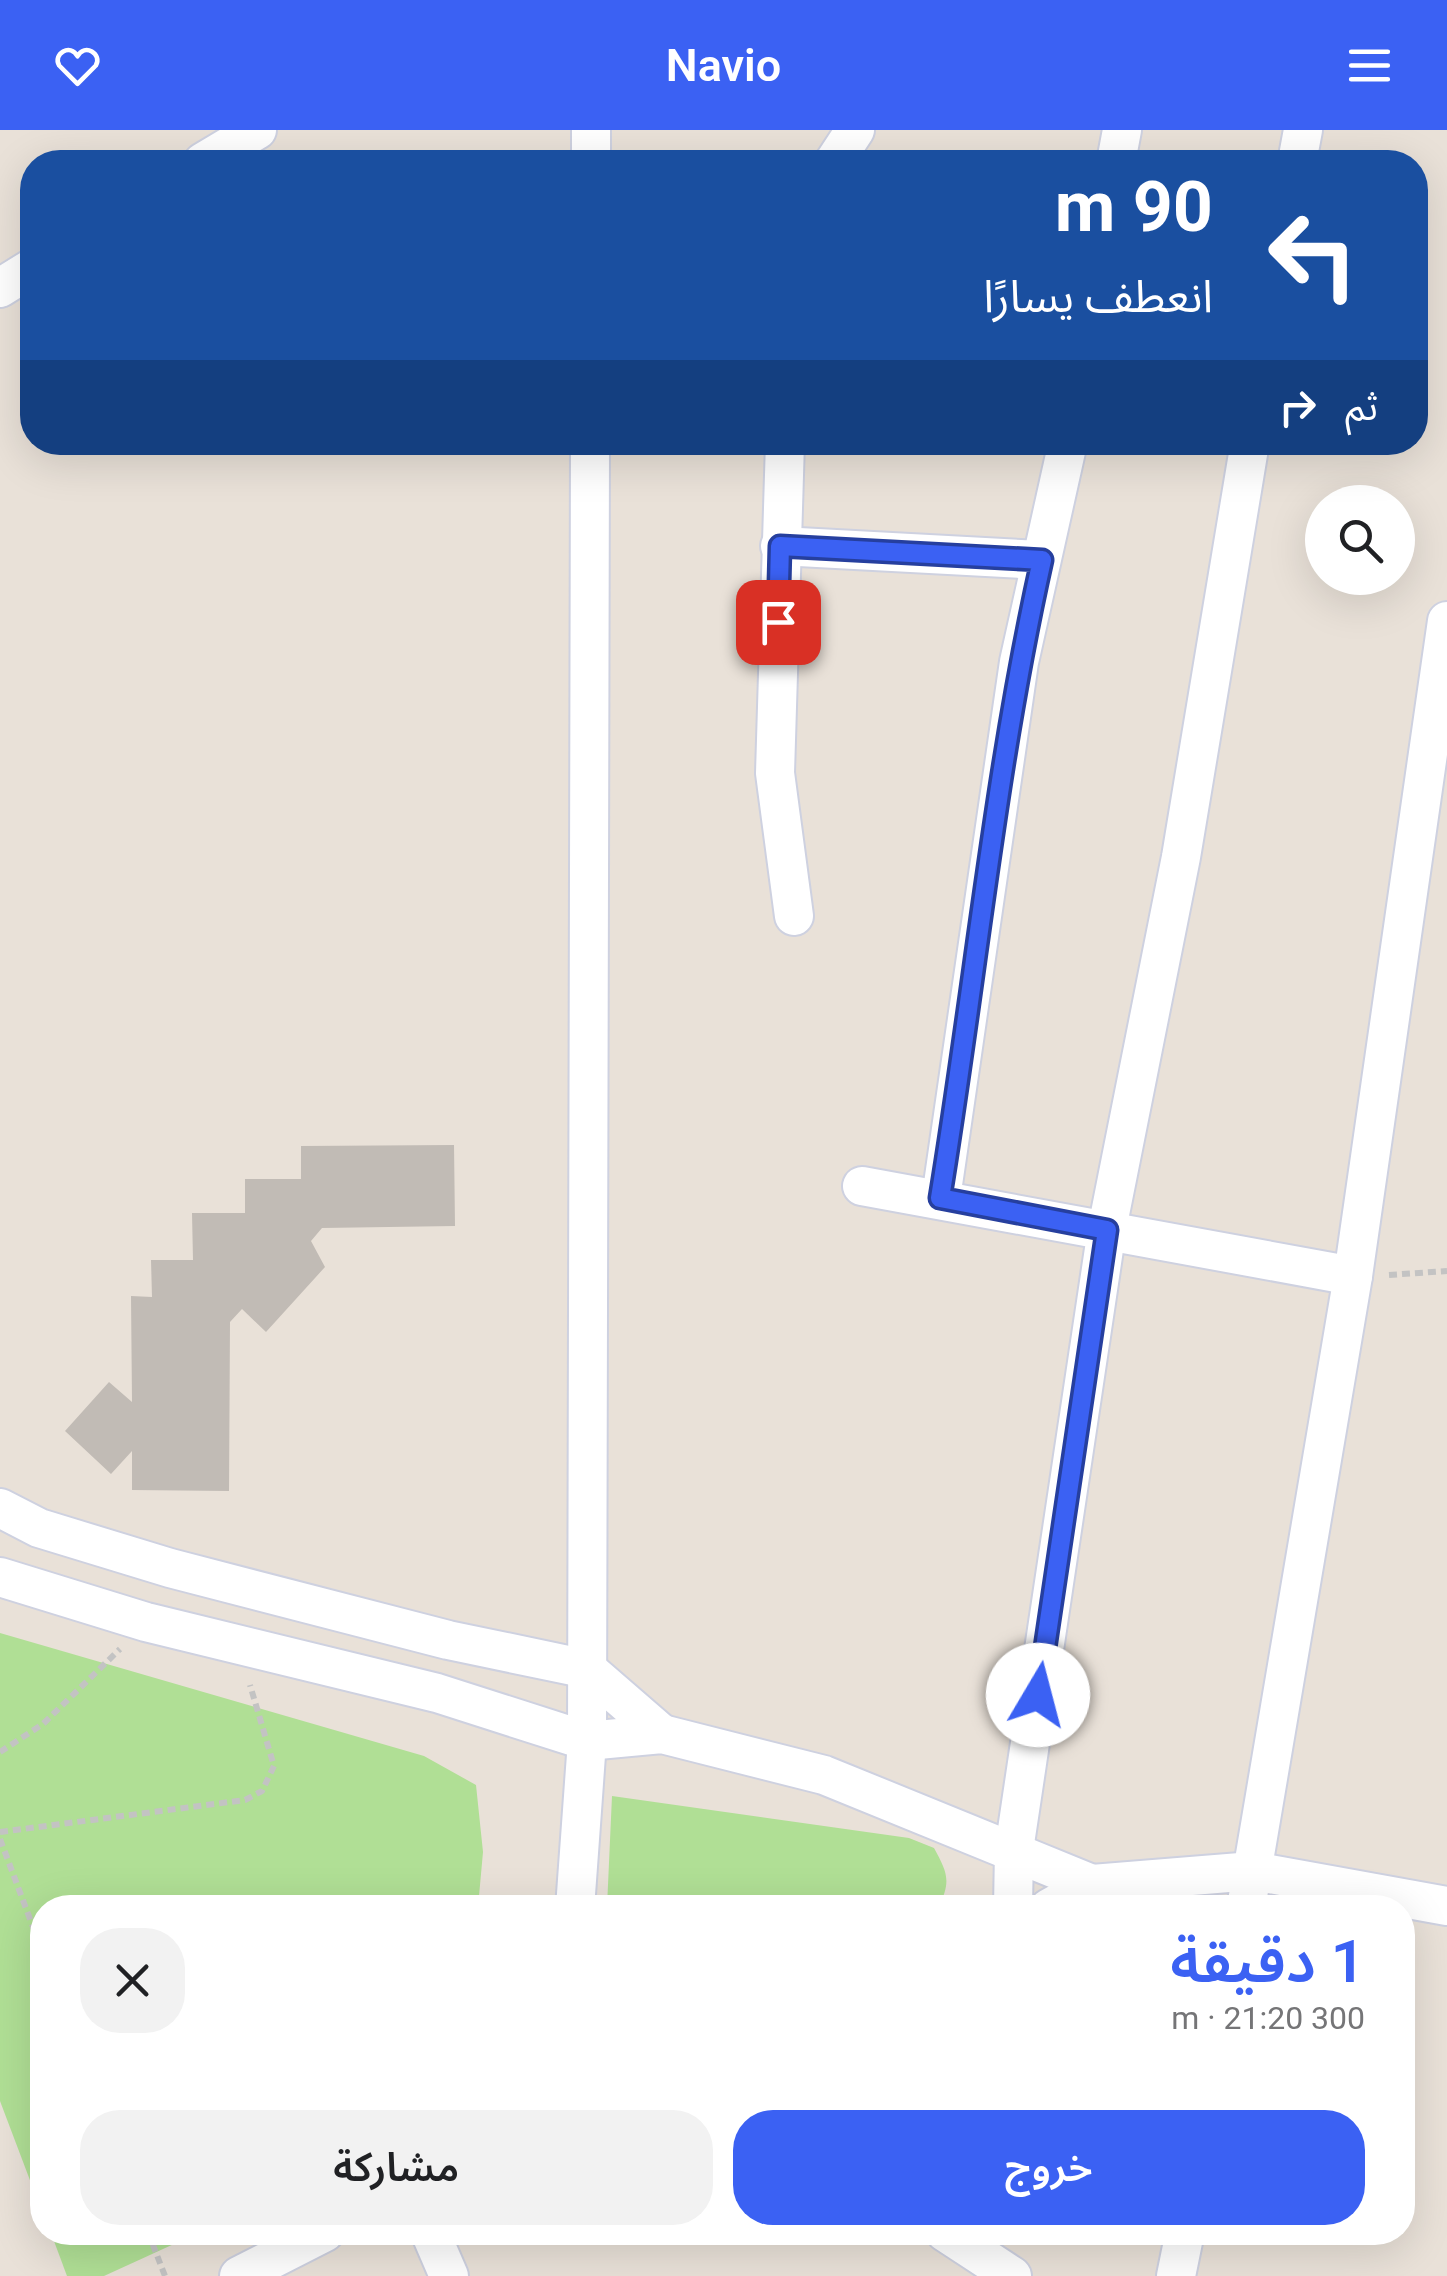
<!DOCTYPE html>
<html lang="ar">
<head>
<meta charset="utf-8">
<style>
	body { margin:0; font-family:Roboto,"Noto Sans Arabic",sans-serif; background:#f2f2f2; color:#202124; direction:rtl; height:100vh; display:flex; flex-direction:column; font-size:38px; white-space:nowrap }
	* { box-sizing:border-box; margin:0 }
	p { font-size:32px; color:#757577 }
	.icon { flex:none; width:55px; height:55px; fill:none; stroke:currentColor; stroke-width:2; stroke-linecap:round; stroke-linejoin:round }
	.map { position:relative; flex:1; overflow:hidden; direction:ltr }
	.drawer { position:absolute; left:30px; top:1765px; width:1385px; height:350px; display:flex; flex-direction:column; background:#fff; border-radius:40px; box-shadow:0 10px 40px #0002; direction:rtl }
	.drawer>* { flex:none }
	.hud { position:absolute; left:20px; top:20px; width:1408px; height:305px; border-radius:40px; box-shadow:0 10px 40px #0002; direction:rtl; background:#1a4fa0; color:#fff; overflow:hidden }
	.controls { position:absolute; left:1305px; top:355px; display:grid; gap:20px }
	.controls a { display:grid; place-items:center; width:110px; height:110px; border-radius:50%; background:#fff; box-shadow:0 10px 40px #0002; font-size:50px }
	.pin { position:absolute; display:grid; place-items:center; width:85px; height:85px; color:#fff; margin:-42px; border-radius:20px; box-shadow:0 5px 15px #0006 }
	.me { position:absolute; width:110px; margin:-55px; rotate:8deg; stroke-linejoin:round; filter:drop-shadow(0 0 8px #0008) }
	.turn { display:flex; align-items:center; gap:35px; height:210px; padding:0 50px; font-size:45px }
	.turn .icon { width:130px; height:130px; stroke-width:2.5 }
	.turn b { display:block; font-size:70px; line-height:85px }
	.then { display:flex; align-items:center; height:95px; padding:0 50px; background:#0003; gap:20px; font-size:38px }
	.round { display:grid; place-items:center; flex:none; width:105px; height:105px; border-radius:40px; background:#f2f2f2 }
	.overview { display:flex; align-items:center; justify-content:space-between; height:170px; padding:0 50px }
	h1 { font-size:60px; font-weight:600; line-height:75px; color:#3b61f3 }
	.action { display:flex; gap:20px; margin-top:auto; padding:20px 50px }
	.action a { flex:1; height:115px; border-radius:40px; background:#3b61f3; color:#fff; font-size:40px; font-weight:600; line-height:115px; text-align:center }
	.action a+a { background:#f2f2f2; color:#202124 }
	header { display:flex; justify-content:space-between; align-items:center; height:130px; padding:0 50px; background:#3b61f3; color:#fff; font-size:45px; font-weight:600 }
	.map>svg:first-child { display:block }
	.green { fill:#b0df95 }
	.building { fill:#c1bbb5 }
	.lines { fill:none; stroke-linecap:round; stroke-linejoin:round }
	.minor-casing { stroke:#ced1e0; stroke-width:42 }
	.path { stroke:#c3c3c3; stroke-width:6; stroke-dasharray:8 5; stroke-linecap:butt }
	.minor { stroke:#fff; stroke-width:38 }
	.route-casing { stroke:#263f9e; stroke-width:25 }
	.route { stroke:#3b61f3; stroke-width:18 }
</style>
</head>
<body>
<header><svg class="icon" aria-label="menu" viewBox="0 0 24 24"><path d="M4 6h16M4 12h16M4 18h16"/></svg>Navio<svg class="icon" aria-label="heart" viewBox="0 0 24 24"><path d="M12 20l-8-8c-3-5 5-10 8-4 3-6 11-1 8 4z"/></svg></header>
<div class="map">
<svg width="1447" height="2146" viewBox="0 0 1447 2146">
	<rect width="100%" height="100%" fill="#e9e1d8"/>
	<g class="green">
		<polygon points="0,1503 424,1626 476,1655 483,1722 478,1777 42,1778 42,2082 0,1971"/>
		<path d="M612 1666 909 1708 934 1718C947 1742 952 1751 938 1778L607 1777Z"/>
		<polygon points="51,2103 198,2103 104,2146 67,2146"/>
	</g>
	<polygon class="building" points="454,1015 455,1096 322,1098 311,1111 325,1137 266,1202 242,1179 230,1192 229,1361 132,1360 132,1321 111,1344 65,1301 109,1252 132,1272 131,1166 152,1167 151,1130 193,1130 192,1083 245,1083 245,1049 301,1049 301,1016"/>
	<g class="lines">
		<g class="minor-casing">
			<g id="minor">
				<polyline points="203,32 257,0"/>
				<polyline points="591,32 591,0"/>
				<polyline points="834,32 855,0"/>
				<polyline points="1116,32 1122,0"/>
				<polyline points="1297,32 1303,0"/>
				<polyline points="0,158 32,138"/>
				<polyline points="785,312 775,643 794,786"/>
				<polyline points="780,416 1041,430"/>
				<polyline points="862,1056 1353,1146"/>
				<polyline points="941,1068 1019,532 1068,312"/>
				<polyline points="0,1378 39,1398 170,1438 448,1510 587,1539 662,1604"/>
				<polyline points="0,1447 146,1492 437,1563 587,1611 662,1604 824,1645 1092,1754"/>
				<polyline points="575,1778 587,1611 590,312"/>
				<polyline points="1013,1778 1014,1720 1107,1099 1181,727 1250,312"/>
				<polyline points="1049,1778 1092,1754 1253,1741 1447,1776"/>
				<polyline points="1246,1778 1353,1146 1447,491"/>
				<polyline points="430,2102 449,2146"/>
				<polyline points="945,2102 1012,2146"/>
				<polyline points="239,2146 325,2102"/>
				<polyline points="1176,2146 1185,2102"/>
			</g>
		</g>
		<g class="path">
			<polyline points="1389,1145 1447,1141"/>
			<polyline points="0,1622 43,1594 120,1519"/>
			<polyline points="0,1702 245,1670 262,1661 274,1636 250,1555"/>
			<polyline points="0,1709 42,1821"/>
			<polyline points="148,2102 165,2146"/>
		</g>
		<use href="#minor" class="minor"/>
	</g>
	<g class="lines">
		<g class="route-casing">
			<path id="route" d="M778 492 780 416 1042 430C995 640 975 855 940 1068L1107 1100 1038 1565"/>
		</g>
		<use href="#route" class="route"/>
	</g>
</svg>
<div class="controls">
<a><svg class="icon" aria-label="search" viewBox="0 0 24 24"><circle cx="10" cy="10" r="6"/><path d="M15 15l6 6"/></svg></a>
</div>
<div class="pin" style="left:778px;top:492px;background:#d93025"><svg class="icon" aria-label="arrive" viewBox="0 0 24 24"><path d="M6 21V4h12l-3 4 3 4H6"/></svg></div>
<svg class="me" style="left:1038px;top:1565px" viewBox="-20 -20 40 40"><circle r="19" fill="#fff"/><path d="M0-13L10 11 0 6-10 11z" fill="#3b61f3"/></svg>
<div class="hud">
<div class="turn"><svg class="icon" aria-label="left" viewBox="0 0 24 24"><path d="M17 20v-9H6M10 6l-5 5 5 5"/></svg><div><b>90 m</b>انعطف يسارًا</div></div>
<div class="then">ثم<svg class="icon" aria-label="right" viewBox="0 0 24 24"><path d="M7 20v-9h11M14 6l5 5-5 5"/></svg></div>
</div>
<section class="drawer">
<div class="overview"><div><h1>1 دقيقة</h1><p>300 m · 21:20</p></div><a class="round"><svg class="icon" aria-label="close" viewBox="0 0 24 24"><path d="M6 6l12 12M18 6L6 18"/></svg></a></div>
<div class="action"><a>خروج</a><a>مشاركة</a></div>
</section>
</div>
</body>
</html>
